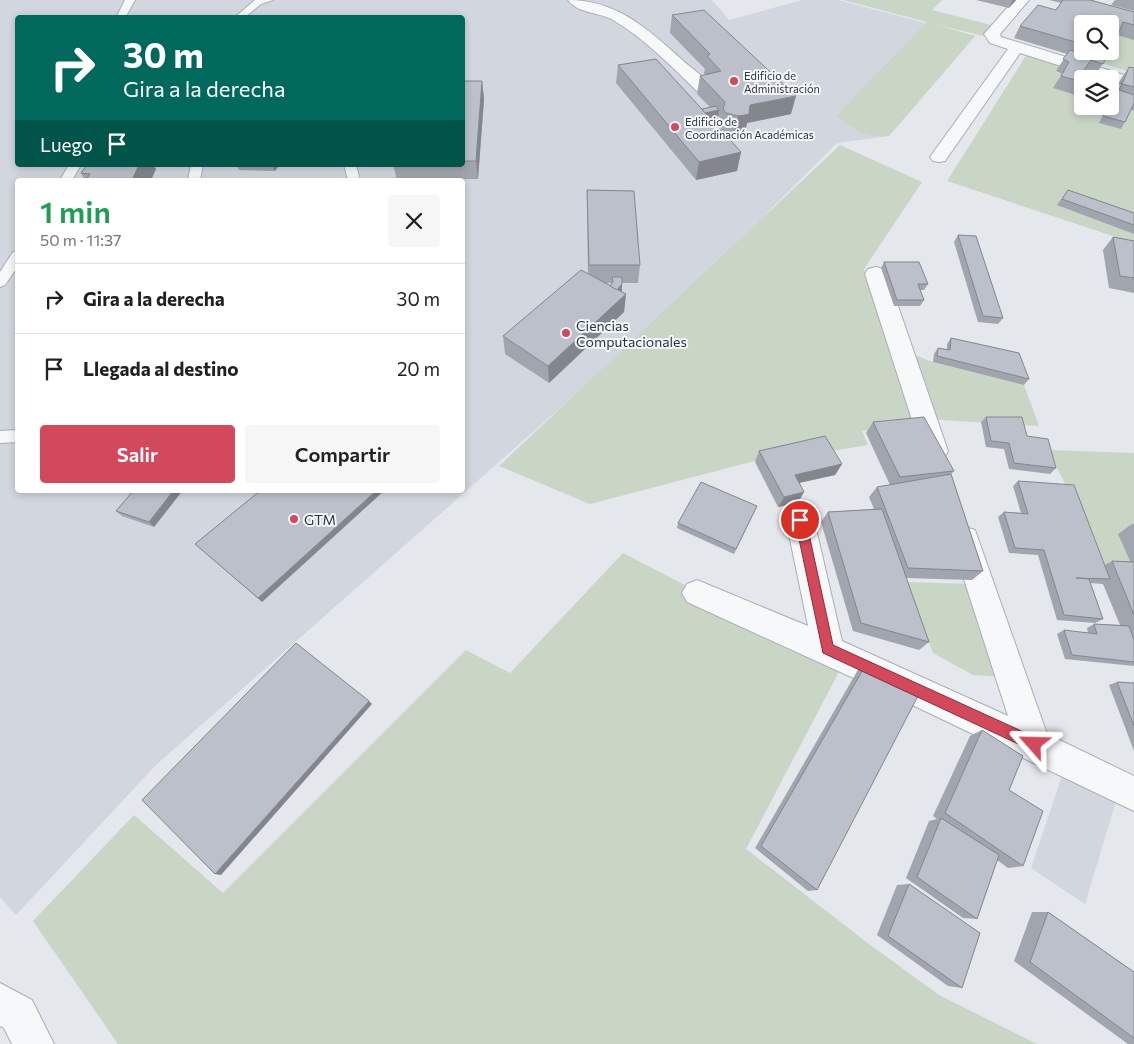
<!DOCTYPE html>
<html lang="es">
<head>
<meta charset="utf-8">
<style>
	body { margin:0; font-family:Commissioner,sans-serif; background:#f6f6f6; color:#202124; height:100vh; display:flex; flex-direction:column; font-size:19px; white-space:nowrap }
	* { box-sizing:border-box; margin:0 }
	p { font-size:16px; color:#757577 }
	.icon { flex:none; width:28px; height:28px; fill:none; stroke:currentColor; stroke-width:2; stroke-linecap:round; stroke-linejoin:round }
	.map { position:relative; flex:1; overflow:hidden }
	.side { position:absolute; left:15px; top:178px; width:450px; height:315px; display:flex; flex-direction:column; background:#fff; border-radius:5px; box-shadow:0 2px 8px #0003 }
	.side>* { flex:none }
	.hud { position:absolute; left:15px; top:15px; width:450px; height:152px; border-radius:5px; box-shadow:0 2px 8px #0003; background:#00695c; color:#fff; overflow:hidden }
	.buttons { position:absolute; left:1074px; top:15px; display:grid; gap:10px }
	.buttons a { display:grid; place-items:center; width:45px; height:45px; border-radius:5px; background:#fff; box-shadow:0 2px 8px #0003; font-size:25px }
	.pin { position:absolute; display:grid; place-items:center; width:42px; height:42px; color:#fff; margin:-21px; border:2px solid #fff; border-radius:50%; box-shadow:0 1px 5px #0007 }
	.me { position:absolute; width:55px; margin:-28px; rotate:295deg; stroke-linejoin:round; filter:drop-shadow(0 0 4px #0008) }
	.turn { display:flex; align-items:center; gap:18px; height:105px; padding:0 25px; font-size:22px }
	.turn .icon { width:65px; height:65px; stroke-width:2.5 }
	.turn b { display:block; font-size:35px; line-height:42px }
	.then { display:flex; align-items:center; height:48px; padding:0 25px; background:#0003; gap:10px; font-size:19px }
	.round { display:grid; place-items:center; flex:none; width:52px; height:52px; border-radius:5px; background:#f6f6f6 }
	.summary { display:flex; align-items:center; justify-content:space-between; height:85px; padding:0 25px }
	h1 { font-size:30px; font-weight:600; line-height:38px; color:#1e9e55 }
	.action { display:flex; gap:10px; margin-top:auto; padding:10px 25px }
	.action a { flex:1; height:58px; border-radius:5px; background:#d1495b; color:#fff; font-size:20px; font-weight:600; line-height:58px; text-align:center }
	.action a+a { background:#f6f6f6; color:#202124 }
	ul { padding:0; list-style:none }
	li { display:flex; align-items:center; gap:15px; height:70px; padding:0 25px; border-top:1px solid #e0e0e0 }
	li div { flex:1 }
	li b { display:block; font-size:19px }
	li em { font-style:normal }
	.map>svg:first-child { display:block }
	.built { fill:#d2d6de; fill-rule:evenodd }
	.green { fill:#c9d6c5 }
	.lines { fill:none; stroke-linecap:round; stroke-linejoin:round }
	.lane-casing { stroke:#a9aeb7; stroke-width:2 }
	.street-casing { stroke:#a9aeb7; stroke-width:2 }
	.lane { fill:#f7f8fa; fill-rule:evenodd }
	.street { fill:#f7f8fa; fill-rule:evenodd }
	.wall { fill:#a1a5ae; fill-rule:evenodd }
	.shaded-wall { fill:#83868d }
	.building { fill:#bbc0ca; stroke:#83868d }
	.route { fill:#d1495b; stroke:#882f3b }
	.poi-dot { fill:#d1495b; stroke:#f4f6f9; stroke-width:2 }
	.labels { text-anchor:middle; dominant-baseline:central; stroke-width:4; stroke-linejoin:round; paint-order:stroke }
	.far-poi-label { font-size:11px; fill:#2b3445; stroke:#f4f6f9; text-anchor:start }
	.poi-label { font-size:14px; fill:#2b3445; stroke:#f4f6f9; text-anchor:start }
</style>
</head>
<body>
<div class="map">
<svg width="1134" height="1044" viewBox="0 0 1134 1044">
	<rect width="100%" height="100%" fill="#e4e7ec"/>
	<g class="built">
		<path d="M0 0H712L729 20 802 0H838L975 36 889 136 837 143 663 317 156 765 16 915 0 897ZM18 18H462V165H18ZM18 180H462V490H18Z"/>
		<polygon points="1065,767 1117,798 1085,904 1031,868"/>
	</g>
	<g class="green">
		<path d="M843 0H942L932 10 991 25 984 36 934 24 975 36 889 136C865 137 856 131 837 116L853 98 927 22Z"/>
		<polygon points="1115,34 1134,39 1134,73 1097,62 1104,51 1110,51 1110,42"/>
		<polygon points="1029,51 1063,62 1056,72 1062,74 1054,88 1082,97 1082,106 1109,106 1134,111 1134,243 947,181"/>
		<polygon points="840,145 922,182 864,269 921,423 862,431 868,445 826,452 820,444 590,504 499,466"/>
		<polygon points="901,350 933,362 1024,385 1039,426 927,419"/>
		<polygon points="1048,450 1134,453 1134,571 1098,570 1068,490"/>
		<polygon points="623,553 842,666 746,849 865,941 939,995 1037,1044 118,1044 33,921 134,815 223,893 466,650 510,673"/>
		<polygon points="905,582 974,584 1004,677 973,675 933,653"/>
	</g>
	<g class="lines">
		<g class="lane-casing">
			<g id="lane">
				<polygon points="125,0 135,0 125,18 116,18"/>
				<polygon points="255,0 273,0 261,4 244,18 234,18"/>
				<polygon points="69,165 81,165 72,180 60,180"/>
				<polygon points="191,165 203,165 200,180 188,180"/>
				<polygon points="344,165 356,165 360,180 348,180"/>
				<polygon points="18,251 18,266 5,285 0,287 0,272 13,252"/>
				<polygon points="18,430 18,442 0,443 0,431"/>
			</g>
		</g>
		<g class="street-casing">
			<g id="street">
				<path d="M568 0C616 0 647 28 681 59 691 68 705 77 712 88L710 92H698C671 66 645 39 613 20 600 12 578 14 568 0Z"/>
				<polygon points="1014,0 1029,0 1000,34 1001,37 1134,78 1134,88 1110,81 1110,79 1102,79 1020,53 945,161 939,162 933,161 930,157 1008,49 990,43 984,34"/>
				<polygon points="876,267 884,269 887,274 948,451 944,458 935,461 926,458 922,451 865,274 868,269"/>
				<polygon points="800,508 810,512 814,520 842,641 1008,716 951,539 955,530 965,527 975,530 1047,734 1134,776 1134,811 906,702 687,602 682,593 687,584 697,580 808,626 786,520 790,512"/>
				<polygon points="0,983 32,1000 54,1044 12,1044 4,1028 0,1026"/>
			</g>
		</g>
		<use href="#lane" class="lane"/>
		<use href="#street" class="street"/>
	</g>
	<g class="wall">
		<polygon points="976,0 1016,0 1009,8"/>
		<polygon points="1049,0 1094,0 1093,1 1134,12 1134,40 1117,35 1110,45 1110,24 1082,24 1082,51 1105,51 1100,58 1105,60 1095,76 1083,73 1082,97 1053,88 1062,74 1056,71 1067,54 1014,38 1020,26 1056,10 1061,3"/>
		<polygon points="1115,0 1134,0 1134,11 1111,5"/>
		<polygon points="672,15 791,114 747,123 745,132 741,134 734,134 723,131 720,127 721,119 718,116 710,118 741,152 737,171 696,180 616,83 618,65 702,109 710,107 697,94 700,76 705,75 704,73 705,69 670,33"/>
		<polygon points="1129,67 1134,68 1134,111 1131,110 1125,122 1121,129 1099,123 1108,106 1110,106 1110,81 1119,83 1121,79"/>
		<polygon points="462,81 482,81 484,99 478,179 397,180 393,165 462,165"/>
		<polygon points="87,165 153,165 156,169 151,180 85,180 81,173"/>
		<polygon points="237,165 279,165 275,171 239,170"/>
		<path d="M587 190 640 265 638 283H622V291L621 292 626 294 624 312 549 383 505 354 503 336 588 274 587 209ZM605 283H612V284L610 286Z"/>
		<polygon points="1068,190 1134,213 1134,234 1057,205"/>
		<polygon points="958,235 1003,318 998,324 978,322 954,242"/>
		<polygon points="1113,237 1134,241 1134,293 1109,288 1103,250"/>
		<polygon points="884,262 928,284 924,290 920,290 924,300 920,306 894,306 881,268"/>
		<polygon points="951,338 1029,379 1024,385 933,362 934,354 938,348 947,350 947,344"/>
		<polygon points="986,417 1027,436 1056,468 1050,474 1009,469 1004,449 986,447 981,422"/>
		<polygon points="873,422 954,471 951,474 983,571 972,580 906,578 929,642 919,650 853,631 821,522 828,512 874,509 869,497 877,487 890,485 866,433"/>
		<polygon points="759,451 842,464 835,475 799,483 798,503 778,507 755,462"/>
		<polygon points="1018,481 1105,565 1112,561 1130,561 1118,534 1132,524 1134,524 1134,666 1065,659 1057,634 1064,630 1088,633 1087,628 1094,624 1120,625 1103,584 1090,583 1103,619 1095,623 1057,620 1038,555 1009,553 998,517 1004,512 1021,513 1013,486"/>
		<polygon points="134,490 183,490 154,527 122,516 116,511"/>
		<polygon points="261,490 262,602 195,544"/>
		<polygon points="757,506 734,554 677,528 678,523"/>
		<polygon points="868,661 817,890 808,891 755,848 859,668"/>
		<polygon points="1117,682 1134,683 1134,751 1109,685"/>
		<polygon points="982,730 1009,790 1023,866 1008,868 997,860 977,919 963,918 906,878 929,821 937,819 933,816 970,736"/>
		<polygon points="909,884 962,988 948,986 877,935 897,885"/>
		<polygon points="1032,912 1048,912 1134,972 1134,1044 1128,1044 1014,961"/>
	</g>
	<g class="shaded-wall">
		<polygon points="1013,0 1016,0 1009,8"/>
		<polygon points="1120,30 1110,45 1110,42"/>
		<polygon points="482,81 484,99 478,179 476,161"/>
		<polygon points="796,96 791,114 747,123 745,132 741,134 734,134 738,116 750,105"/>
		<polygon points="719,110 718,116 694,121 695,115"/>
		<polygon points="741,152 737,171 696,180 699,162"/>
		<polygon points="139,165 153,165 156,169 151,180 132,180"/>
		<polygon points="272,165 279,165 275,171"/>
		<polygon points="622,284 622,291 610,303 610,297"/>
		<polygon points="626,294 624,312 549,383 548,366"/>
		<polygon points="842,464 835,475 789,485 795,475"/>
		<polygon points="174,490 183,490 154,527 149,522"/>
		<polygon points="377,490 385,490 262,602 258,598"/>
		<polygon points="804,492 798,503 778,507 784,497"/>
		<polygon points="369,701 372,704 221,875 215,874"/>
	</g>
	<g class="building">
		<polygon points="1063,0 1090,0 1134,12 1134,25 1123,22 1120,30 1110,42 1110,24 1082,24 1082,44 1020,26 1038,5 1056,10"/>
		<polygon points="704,10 796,96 750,105 749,114 745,115 738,116 726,113 723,109 725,102 700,76 721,71 707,56 710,54 672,15"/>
		<polygon points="1070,50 1105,60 1103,64 1091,60 1082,73 1103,79 1082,79 1082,82 1061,76 1069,62 1063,59"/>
		<polygon points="656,59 741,152 699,162 618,65"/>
		<polygon points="1129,67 1134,68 1134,87 1122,84 1118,92 1110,89 1110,81 1122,84"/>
		<polygon points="462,81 482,81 476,161 462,161"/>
		<polygon points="1119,90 1134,95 1134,103 1125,122 1103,116 1109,106 1110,106 1110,104 1117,91 1118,92"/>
		<polygon points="716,106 719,110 705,113 702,109"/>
		<polygon points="87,165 139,165 132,180 86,180 90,174 81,173"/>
		<polygon points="587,190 634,191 640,265 589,265"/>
		<polygon points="1068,190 1134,213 1134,225 1062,199"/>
		<polygon points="958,235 976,236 1003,318 983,316"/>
		<polygon points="1113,237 1134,241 1134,278 1120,276"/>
		<polygon points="884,262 919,262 928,284 918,284 924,300 897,300"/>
		<polygon points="581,270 626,294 548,366 503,336"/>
		<polygon points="612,277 622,277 622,284 617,290 610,286 613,282"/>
		<polygon points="951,338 1019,353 1029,379 937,356 938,348 950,350"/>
		<polygon points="924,417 954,471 900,477 873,422"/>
		<polygon points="986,417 1022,417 1027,436 1048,439 1056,468 1014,463 1009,443 991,441"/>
		<polygon points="825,436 842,464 795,475 804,492 784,497 759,451"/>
		<polygon points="951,474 983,571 908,568 877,487"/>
		<polygon points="1018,481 1074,485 1110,579 1076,578 1089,579 1103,619 1064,615 1044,550 1015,548 1004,512 1028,514"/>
		<polygon points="701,482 757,506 736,549 678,523"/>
		<polygon points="134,490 174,490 149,522 116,511"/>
		<polygon points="261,490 377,490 258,598 195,544"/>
		<polygon points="882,509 929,642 861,623 828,512"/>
		<polygon points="1112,561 1134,562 1134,615"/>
		<polygon points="1094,624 1129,626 1134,640 1134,662 1072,655 1064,630 1097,634"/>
		<polygon points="296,643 369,701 215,874 142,800"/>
		<polygon points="868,661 919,694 817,890 761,846"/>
		<polygon points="1117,682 1134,683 1134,726"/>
		<polygon points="982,730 1023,756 1009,790 1043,811 1023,866 945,813"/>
		<polygon points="941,818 999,855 977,919 917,877"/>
		<polygon points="909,884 980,933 962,988 888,936"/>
		<polygon points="1048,912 1134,972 1134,1038 1030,962"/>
	</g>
	<polygon class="route" points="800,515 804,517 806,520 833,645 1039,739 1041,744 1039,749 1034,751 1029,749 823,653 795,520 796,517"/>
	<g class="poi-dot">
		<circle cx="734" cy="81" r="5"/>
		<circle cx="675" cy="127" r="5"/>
		<circle cx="566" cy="333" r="5"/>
		<circle cx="294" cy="519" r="5"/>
	</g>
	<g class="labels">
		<g class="far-poi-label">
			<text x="744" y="75">Edificio de<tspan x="744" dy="13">Administración</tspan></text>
			<text x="685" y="121">Edificio de<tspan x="685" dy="13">Coordinación Académicas</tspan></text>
		</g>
		<g class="poi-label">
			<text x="576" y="325">Ciencias<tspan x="576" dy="16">Computacionales</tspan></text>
			<text x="304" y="519">GTM</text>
		</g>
	</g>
</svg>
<div class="buttons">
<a><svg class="icon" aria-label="search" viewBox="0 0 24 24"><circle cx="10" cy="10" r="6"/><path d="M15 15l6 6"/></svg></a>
<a><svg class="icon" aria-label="layers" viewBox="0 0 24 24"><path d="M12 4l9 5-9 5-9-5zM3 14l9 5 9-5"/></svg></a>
</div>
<div class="pin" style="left:800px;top:520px;background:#d93025"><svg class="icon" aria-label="arrive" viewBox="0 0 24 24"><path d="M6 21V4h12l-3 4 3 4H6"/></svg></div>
<svg class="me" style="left:1034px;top:744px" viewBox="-20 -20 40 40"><path d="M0-17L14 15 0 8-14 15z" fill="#d1495b" stroke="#fff" stroke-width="4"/></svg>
<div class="hud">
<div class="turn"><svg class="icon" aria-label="right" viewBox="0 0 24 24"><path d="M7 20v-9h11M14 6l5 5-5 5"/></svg><div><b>30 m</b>Gira a la derecha</div></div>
<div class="then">Luego<svg class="icon" aria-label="arrive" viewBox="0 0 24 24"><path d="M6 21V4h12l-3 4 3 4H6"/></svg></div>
</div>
<section class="side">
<div class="summary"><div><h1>1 min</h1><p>50 m · 11:37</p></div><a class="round"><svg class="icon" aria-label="close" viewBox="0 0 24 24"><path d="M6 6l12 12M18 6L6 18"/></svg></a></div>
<ul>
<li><svg class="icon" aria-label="right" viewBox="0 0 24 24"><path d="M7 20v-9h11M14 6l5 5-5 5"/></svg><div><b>Gira a la derecha</b></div><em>30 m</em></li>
<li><svg class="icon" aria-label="arrive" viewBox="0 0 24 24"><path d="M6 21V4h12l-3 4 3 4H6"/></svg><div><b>Llegada al destino</b></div><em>20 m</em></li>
</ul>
<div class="action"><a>Salir</a><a>Compartir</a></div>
</section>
</div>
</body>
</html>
